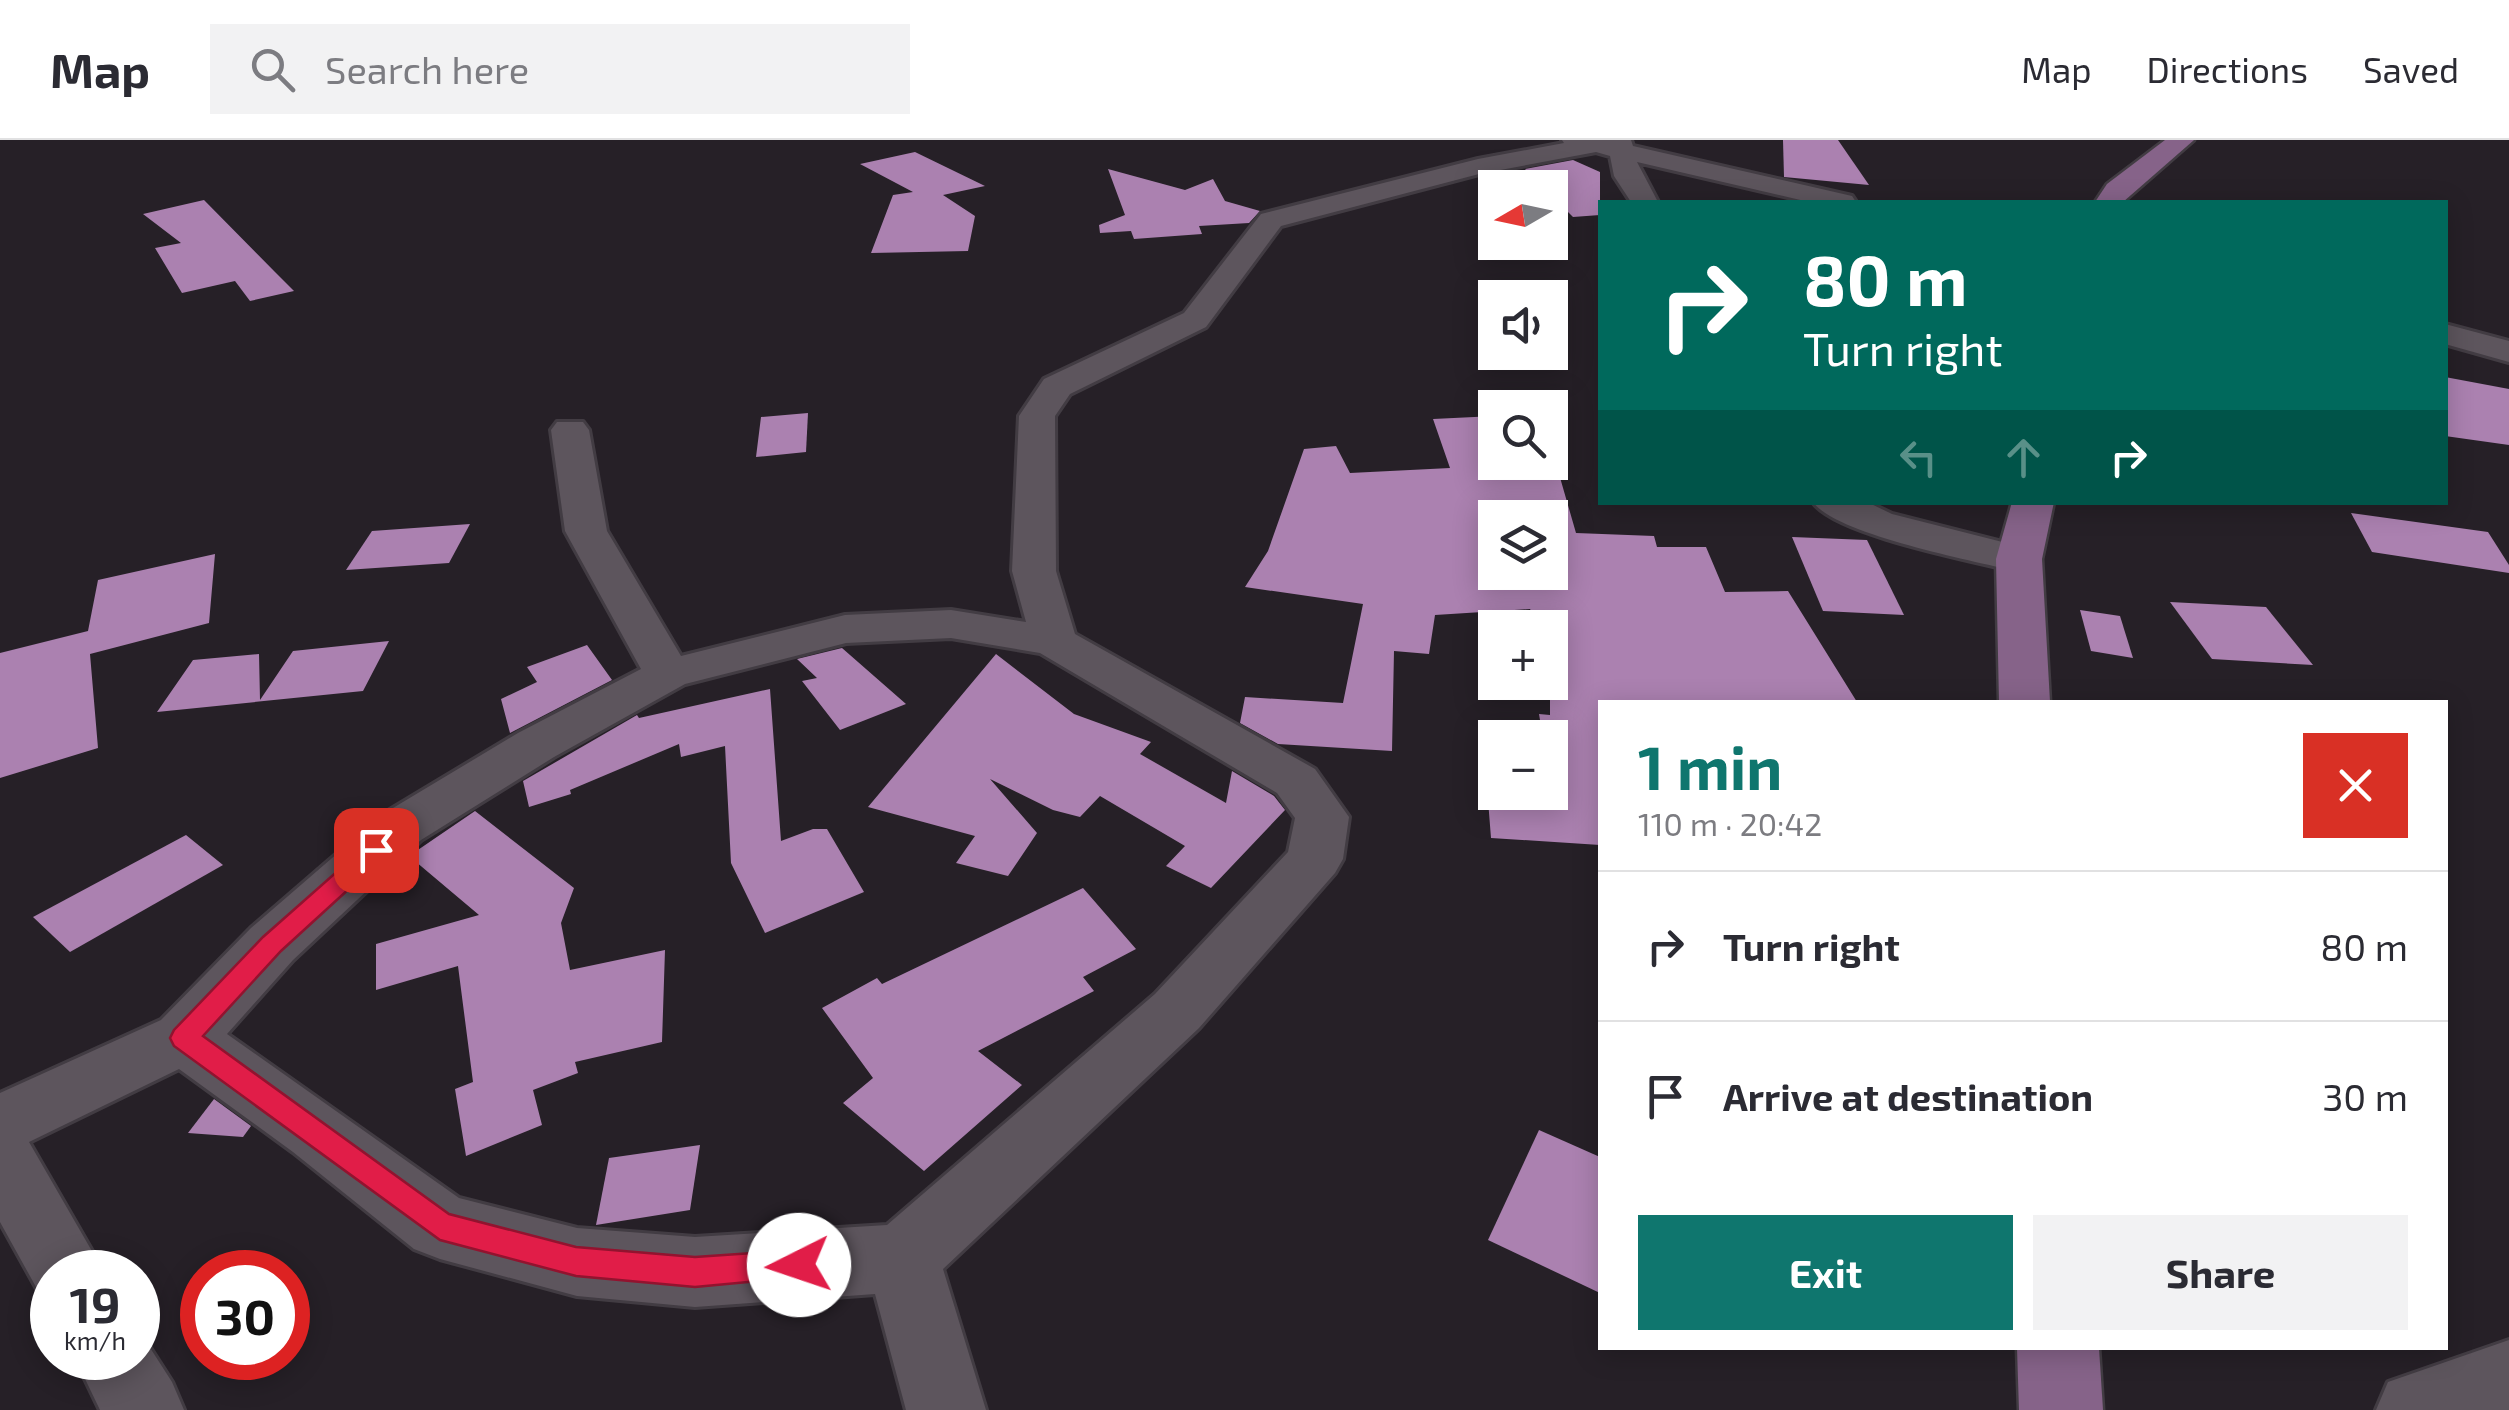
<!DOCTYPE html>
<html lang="en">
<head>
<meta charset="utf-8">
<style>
	body { margin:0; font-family:"Exo 2",sans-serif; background:#f2f2f3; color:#2b2b33; height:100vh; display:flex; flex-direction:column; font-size:38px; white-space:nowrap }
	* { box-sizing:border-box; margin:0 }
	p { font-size:32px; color:#7c7c81 }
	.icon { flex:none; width:55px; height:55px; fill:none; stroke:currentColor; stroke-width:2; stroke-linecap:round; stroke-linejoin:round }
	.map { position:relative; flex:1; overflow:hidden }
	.panel { position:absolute; left:1598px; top:560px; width:850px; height:650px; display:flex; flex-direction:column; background:#fff; border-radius:0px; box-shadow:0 5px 25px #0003 }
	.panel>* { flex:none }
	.top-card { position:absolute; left:1598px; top:60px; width:850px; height:305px; border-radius:0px; box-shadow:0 5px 25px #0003; background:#00695c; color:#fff; overflow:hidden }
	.needle { width:65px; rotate:261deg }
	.buttons { position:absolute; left:1478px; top:30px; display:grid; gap:20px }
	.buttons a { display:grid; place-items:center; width:90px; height:90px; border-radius:0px; background:#fff; box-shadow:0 5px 25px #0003; font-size:50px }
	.speed { position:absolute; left:30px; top:1110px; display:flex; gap:20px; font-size:50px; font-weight:700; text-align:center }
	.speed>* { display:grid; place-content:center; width:130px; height:130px; border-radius:50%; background:#fff; box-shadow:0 5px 25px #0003; line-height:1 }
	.speed small { font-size:25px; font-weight:400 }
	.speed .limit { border:15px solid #d22; background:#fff; color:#111 }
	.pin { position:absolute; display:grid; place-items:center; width:85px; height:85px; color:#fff; margin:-42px; border-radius:20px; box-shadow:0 5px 15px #0006 }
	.me { position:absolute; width:110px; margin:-55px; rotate:266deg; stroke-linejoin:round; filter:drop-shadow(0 0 8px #0008) }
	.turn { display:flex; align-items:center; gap:35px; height:210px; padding:0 40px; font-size:45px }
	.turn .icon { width:130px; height:130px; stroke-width:2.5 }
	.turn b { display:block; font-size:70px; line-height:85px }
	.lanes { display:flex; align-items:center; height:95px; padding:0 40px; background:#0003; justify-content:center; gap:50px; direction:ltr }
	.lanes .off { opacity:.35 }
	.round { display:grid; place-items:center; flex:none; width:105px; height:105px; border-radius:0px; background:#f2f2f3 }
	.overview { display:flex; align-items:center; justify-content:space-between; height:170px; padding:0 40px }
	h1 { font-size:60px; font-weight:700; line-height:75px; color:#0f766e }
	.cta { display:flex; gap:20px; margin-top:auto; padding:20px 40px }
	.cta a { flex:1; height:115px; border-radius:0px; background:#0f766e; color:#fff; font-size:40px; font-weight:700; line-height:115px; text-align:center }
	.cta a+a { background:#f2f2f3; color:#2b2b33 }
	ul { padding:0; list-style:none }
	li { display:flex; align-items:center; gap:30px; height:150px; padding:0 40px; border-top:2px solid #e1e1e2 }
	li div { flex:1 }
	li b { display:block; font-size:38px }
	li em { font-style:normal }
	header { display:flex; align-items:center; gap:60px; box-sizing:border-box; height:140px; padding:0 50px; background:#fff; border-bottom:2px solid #e1e1e2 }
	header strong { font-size:48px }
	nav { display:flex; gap:55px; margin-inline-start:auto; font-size:35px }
	.search { width:700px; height:90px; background:#f2f2f3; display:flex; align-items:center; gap:25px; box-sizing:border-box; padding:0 35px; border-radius:0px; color:#7c7c81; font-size:38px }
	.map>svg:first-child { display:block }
	.building { fill:#ab81b0; fill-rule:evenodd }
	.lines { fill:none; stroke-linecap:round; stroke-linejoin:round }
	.minor-casing { stroke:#423c43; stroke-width:6 }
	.major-casing { stroke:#423c43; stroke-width:5 }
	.minor { fill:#5d555d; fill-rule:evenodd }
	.major { fill:#866389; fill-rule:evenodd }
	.route { fill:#e11d48; stroke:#92132f; stroke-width:2.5 }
</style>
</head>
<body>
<header>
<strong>Map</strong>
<div class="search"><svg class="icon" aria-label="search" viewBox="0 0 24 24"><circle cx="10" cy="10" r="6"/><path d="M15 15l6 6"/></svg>Search here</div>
<nav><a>Map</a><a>Directions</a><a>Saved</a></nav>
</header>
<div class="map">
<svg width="2509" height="1270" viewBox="0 0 2509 1270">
	<rect width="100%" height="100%" fill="#262027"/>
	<g class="building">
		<polygon points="1783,0 1838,0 1869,45 1784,37"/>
		<polygon points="915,12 985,46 943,55 975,76 968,111 871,113 893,55 913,52 860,24"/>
		<polygon points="1573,20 1600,32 1600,75 1573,77 1550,54 1550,48 1543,48 1525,29"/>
		<polygon points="1108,29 1185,50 1213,39 1225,61 1260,71 1249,83 1199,86 1202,94 1134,99 1131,91 1100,93 1099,85 1125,75"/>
		<polygon points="204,60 275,132 294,151 250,161 235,141 182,153 155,108 181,103 143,74"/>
		<polygon points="2445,237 2509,249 2509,305 2445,296"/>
		<polygon points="808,273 806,312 756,317 761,277"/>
		<path d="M1495 276V322H1543L1548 334H1559L1576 393 1654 396 1657 407H1706L1725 452 1788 451 1857 562H1600V705L1491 698 1482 584 1541 586 1539 574 1550 575V488H1541L1530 469 1435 475 1429 514 1394 511 1392 611 1278 604 1240 583 1245 557 1343 563 1363 464 1245 447 1268 411 1304 309 1336 306 1350 333 1450 328 1433 279ZM1495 378H1550V432H1495ZM1495 598H1550V652H1495Z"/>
		<polygon points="2351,373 2488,392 2509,425 2509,433 2372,412"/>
		<polygon points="470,384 449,423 346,430 372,391"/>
		<polygon points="1792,397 1867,400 1904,475 1823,471"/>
		<polygon points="215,414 209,483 90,514 98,608 0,638 0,513 88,491 98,440"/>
		<polygon points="2170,462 2266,467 2313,525 2212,519"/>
		<polygon points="2080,470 2120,476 2133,518 2091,511"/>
		<polygon points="389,501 363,551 157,572 193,520 259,514 260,560 293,511"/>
		<polygon points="587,505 612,540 510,593 501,559 537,542 527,527"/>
		<polygon points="842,508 906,564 840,590 802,541 817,538 797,519"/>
		<polygon points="996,514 1074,574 1151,602 1140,614 1226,663 1232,631 1274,656 1285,670 1211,748 1166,726 1185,706 1100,656 1080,677 1053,670 990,639 1037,693 1008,736 956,723 975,696 868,667"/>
		<polygon points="770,549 781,701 813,689 827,689 864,752 765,793 731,723 725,606 681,617 679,604 570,650 571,654 529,667 523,641 637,575 639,578"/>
		<polygon points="475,671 574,748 561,783 570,830 665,810 662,902 575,922 578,933 533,950 542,985 466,1016 455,949 473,942 458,826 376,850 376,804 479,775 409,716"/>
		<polygon points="186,695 223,725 70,812 33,777"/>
		<polygon points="1083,748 1136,809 1083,837 1094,851 978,911 1022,945 924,1031 843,963 873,938 822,868 877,838 882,844"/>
		<polygon points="214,959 251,986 243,997 188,993"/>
		<polygon points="1539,990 1600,1017 1600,1153 1488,1100"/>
		<polygon points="700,1005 690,1070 596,1085 609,1018"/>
	</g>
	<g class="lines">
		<g class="minor-casing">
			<g id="minor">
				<path d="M1562 0H1631L1633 6 1852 56 1856 62H1809L1637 22 1658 62H1631L1614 36 1610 16 1596 12 1479 34 1281 86 1206 187 1070 254 1055 276 1056 431 1075 494 1315 629 1349 677 1343 719 1335 733 1199 888 943 1129 986 1270H906L875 1154 695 1167 577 1156 440 1119 414 1109 293 1012 179 929 29 1002 104 1132H52V1161L41 1156 0 1082V953L161 880 251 788 383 674 518 593 641 529 565 391 551 290 557 282H583L589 290 607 391 681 516 845 475 951 470 1026 482 1012 431 1019 276 1044 239 1184 173 1261 74 1478 19 1564 3ZM951 498 1040 513 1277 653 1295 678 1288 712 1155 854 887 1085 695 1097 577 1088 459 1058 227 894 293 820 421 700 554 617 685 544 846 503Z"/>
				<polygon points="2445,184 2509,201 2509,222 2445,204"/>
				<path d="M1813 362H1867L1892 374 2034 410 2040 419 2034 428 2019 432C1976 421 1836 395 1813 362Z"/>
				<polygon points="138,1189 172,1242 184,1270 100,1270 75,1218 138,1218"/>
				<polygon points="2509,1200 2509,1270 2376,1270 2388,1242"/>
			</g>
		</g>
		<g class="major-casing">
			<g id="major">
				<polygon points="2165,0 2194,0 2123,62 2095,62 2107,44"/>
				<polygon points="2012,362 2054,362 2042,419 2050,562 1999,562 1996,419"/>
				<polygon points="2017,1208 2099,1208 2103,1270 2019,1270"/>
			</g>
		</g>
		<use href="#minor" class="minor"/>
		<use href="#major" class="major"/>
	</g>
	<polygon class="route" points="376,702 385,705 388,710 385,716 281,811 203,896 449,1074 576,1107 695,1117 799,1110 810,1115 815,1125 810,1136 695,1147 576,1136 440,1100 174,906 170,898 174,890 263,797 367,705"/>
</svg>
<div class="buttons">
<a><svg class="needle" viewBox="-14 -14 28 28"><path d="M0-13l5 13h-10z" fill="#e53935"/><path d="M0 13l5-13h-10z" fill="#7c7c81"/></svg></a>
<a><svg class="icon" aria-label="sound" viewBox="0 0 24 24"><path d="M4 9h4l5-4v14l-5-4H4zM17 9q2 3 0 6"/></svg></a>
<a><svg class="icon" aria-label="search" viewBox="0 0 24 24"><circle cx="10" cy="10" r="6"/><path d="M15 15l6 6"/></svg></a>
<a><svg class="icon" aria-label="layers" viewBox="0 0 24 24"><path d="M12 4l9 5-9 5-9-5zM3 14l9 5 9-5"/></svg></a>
<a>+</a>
<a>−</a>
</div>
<div class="speed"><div>19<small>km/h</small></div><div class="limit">30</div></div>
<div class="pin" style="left:376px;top:710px;background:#d93025"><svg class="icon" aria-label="arrive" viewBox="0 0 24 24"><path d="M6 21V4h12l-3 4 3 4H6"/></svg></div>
<svg class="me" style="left:799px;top:1125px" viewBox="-20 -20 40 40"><circle r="19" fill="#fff"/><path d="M0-13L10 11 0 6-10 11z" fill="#e11d48"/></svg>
<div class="top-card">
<div class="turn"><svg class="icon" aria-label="right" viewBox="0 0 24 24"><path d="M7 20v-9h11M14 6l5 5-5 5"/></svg><div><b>80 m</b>Turn right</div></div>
<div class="lanes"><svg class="icon off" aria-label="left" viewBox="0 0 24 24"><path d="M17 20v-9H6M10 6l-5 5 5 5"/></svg><svg class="icon off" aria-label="ahead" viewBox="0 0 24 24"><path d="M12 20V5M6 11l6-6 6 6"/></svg><svg class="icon" aria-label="right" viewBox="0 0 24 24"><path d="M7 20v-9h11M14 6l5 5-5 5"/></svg></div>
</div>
<section class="panel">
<div class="overview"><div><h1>1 min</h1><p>110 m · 20:42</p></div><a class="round" style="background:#d93025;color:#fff"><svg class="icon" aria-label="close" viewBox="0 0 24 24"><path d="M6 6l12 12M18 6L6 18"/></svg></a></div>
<ul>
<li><svg class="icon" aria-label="right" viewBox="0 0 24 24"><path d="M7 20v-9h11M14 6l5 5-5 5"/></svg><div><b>Turn right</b></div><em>80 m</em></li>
<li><svg class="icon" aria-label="arrive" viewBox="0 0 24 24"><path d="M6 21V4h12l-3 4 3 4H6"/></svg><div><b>Arrive at destination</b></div><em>30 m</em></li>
</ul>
<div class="cta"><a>Exit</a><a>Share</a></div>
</section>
</div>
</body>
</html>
